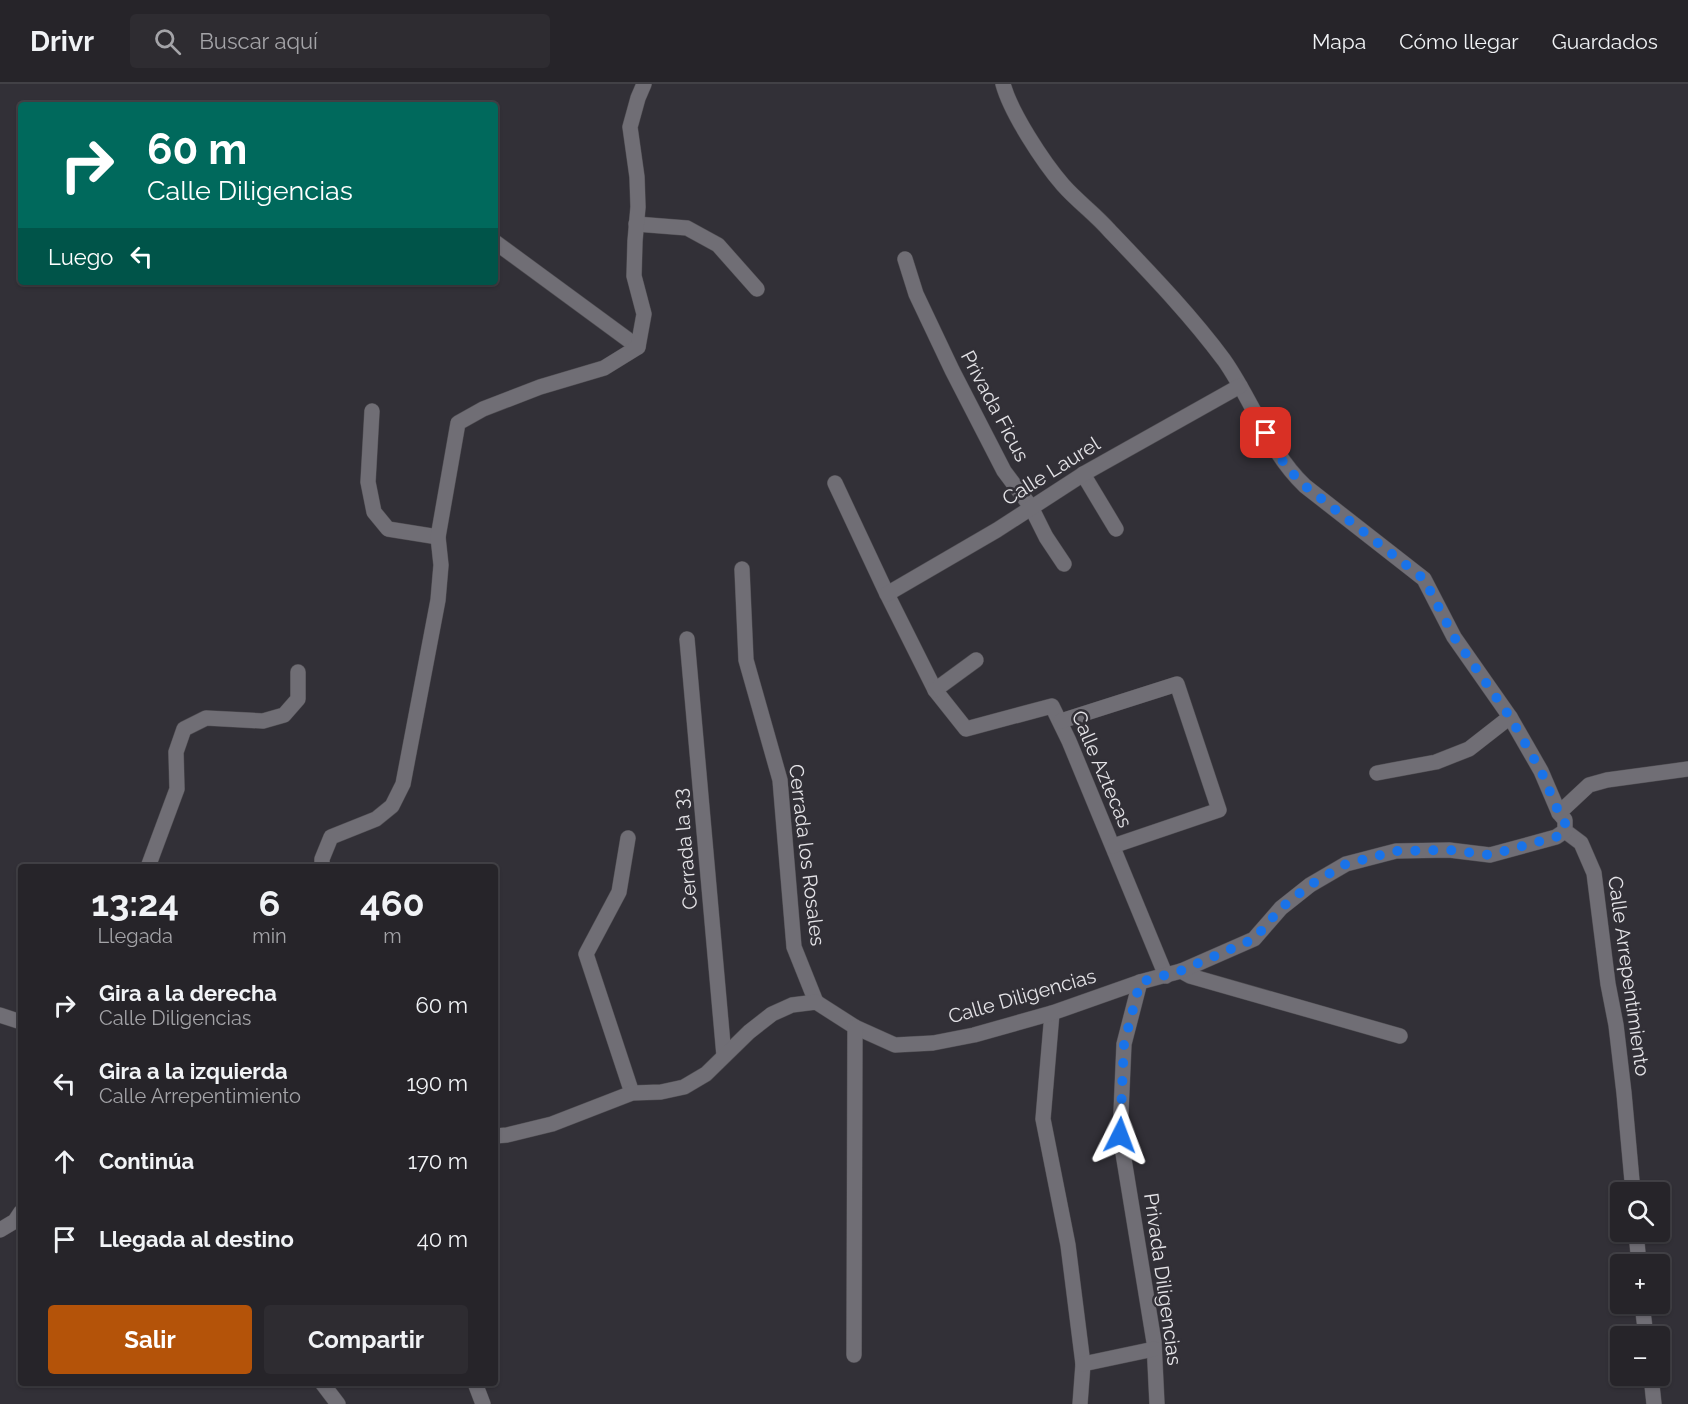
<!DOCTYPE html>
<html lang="es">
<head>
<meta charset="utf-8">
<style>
	body { margin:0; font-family:Raleway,sans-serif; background:#2e2c31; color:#f1f3f6; height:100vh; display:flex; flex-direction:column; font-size:22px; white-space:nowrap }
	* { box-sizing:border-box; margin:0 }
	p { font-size:20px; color:#a4a4a8 }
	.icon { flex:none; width:33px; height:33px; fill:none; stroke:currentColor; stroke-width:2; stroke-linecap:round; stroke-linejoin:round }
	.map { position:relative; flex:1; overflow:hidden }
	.details { position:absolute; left:18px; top:780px; width:480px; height:522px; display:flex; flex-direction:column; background:#262429; border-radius:6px; box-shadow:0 2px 4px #0004,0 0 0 2px #424146 }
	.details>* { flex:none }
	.hud { position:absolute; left:18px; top:18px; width:480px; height:183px; border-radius:6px; box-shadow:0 2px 4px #0004,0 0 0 2px #424146; background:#00695c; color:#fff; overflow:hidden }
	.buttons { position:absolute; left:1610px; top:1098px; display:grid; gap:12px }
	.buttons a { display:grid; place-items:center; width:60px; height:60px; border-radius:6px; background:#262429; box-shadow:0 2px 4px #0004,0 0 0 2px #424146; font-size:30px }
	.pin { position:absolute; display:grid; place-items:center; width:51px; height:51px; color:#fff; margin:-26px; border-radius:12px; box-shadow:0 3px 9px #0006 }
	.me { position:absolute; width:66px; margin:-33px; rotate:3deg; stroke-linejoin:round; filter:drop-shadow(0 0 4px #0008) }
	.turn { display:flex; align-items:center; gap:21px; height:126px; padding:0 30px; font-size:27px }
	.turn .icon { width:78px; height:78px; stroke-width:2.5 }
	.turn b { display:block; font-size:42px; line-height:51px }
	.then { display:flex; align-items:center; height:57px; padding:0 30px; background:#0003; gap:12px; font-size:22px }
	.eta { display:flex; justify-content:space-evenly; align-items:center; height:102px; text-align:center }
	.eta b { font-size:36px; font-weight:700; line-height:42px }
	.cta { display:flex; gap:12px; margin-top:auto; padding:12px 30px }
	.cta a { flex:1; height:69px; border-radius:6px; background:#b45309; color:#fff; font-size:24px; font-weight:700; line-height:69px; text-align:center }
	.cta a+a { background:#2e2c31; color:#f1f3f6 }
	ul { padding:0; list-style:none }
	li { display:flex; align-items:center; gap:18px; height:78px; padding:0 30px }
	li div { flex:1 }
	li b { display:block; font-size:22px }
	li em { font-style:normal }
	header { display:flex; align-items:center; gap:36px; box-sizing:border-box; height:84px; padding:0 30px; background:#262429; border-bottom:2px solid #424146 }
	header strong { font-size:28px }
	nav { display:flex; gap:33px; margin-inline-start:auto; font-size:21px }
	.search { width:420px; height:54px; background:#2e2c31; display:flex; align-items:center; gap:15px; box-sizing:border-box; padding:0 21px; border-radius:6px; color:#a4a4a8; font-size:22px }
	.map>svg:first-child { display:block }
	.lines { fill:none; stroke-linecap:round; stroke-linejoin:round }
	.minor-casing { stroke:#4f4d52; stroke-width:16 }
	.minor { stroke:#706e75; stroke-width:15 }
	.route { stroke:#1a73e8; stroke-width:10; stroke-dasharray:0 18 }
	.labels { text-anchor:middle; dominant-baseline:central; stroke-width:5; stroke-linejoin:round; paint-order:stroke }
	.street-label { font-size:20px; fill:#e4e3e7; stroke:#323037 }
</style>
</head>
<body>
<header>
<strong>Drivr</strong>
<div class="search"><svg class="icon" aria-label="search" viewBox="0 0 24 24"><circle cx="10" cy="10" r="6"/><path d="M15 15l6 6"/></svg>Buscar aquí</div>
<nav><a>Mapa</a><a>Cómo llegar</a><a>Guardados</a></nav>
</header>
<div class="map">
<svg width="1688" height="1320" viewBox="0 0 1688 1320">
	<rect width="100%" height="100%" fill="#323037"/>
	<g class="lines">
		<g class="minor-casing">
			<g id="minor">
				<path d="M1003 0C1011 29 1043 78 1063 101 1077 117 1095 130 1109 146 1149 188 1189 229 1224 276 1253 317 1268 367 1305 402L1424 495 1454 553 1510 633 1541 687 1559 729 1565 736V747L1581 759 1594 789 1608 900 1616 941 1624 1009 1633 1108"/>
				<polyline points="636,140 687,144 718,161 757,205"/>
				<polyline points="495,158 638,263"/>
				<polyline points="905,175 916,210 952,286 1004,387 1031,423 1046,453 1064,480"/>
				<polyline points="372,327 368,398 374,428 388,445 438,453"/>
				<polyline points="1083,390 1116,445"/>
				<polyline points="835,399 887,510 935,606 966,645 1052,622 1069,657 1166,892"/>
				<polyline points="742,485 746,576 780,696 794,863 816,918"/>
				<polyline points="887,510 997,446 1085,389 1240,302"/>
				<polyline points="687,555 724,972"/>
				<polyline points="935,606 976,576"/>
				<polyline points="1061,637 1177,600 1219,726 1113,762"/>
				<polyline points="1377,689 1436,678 1469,665 1510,633"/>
				<polyline points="1559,729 1589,701 1607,696 1688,685"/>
				<polyline points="628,754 619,808 586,870 632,1009"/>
				<polyline points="148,783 177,705 176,668 184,645 206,634 263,637 284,631 298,615 298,588"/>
				<polyline points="322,783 322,775 331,753 376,735 392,722 403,700 438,516 441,481 438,453 458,339 483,325 540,303 604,284 638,263 644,230 634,192 635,157 638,123 637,93 630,43 638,14 644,0"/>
				<polyline points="1181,887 1190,892 1400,952"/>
				<polyline points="1140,898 1124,960 1120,1051 1154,1258 1157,1320"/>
				<polyline points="1052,929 1043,1035 1068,1161 1083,1280 1080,1320"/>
				<polyline points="0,931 21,938"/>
				<polyline points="495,1052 507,1051 552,1040 632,1009 661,1008 684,1003 706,990 749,948 772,930 792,921 816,918 855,943 895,961 933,959 974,951 1052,929 1140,898 1181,887 1254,855 1281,824 1310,801 1346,780 1396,767 1449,766 1490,771 1556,753 1565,747"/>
				<polyline points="0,1146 15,1137 21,1128"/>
				<polyline points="1636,1148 1639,1180"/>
				<polyline points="1642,1220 1646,1252"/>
				<polyline points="854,1271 855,943"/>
				<polyline points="1083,1280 1154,1265"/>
				<polyline points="1651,1292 1654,1320"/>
				<polyline points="322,1299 338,1320"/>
				<polyline points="475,1299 483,1320"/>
			</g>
		</g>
		<use href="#minor" class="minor"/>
	</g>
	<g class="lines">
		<path class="route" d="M1120 1051 1124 960 1140 898 1180 887 1254 855 1281 824 1310 801 1346 780 1396 767 1449 766 1490 771 1556 753 1565 747V736L1559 729 1541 687 1510 633 1454 553 1424 495 1305 402C1288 386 1276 370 1266 349"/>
	</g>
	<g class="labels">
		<g class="street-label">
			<text transform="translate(995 322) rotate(62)">Privada Ficus</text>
			<text transform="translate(1051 387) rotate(-32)">Calle Laurel</text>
			<text transform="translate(1102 685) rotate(67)">Calle Aztecas</text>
			<text transform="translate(685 765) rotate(-95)">Cerrada la 33</text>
			<text transform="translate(807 771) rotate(83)">Cerrada los Rosales</text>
			<text transform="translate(1629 892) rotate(82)">Calle Arrepentimiento</text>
			<text transform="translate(1022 912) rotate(-16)">Calle Diligencias</text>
			<text transform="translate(1163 1195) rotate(82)">Privada Diligencias</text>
		</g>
	</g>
</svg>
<div class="buttons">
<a><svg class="icon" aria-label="search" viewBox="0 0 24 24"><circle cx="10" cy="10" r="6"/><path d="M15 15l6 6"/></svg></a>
<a>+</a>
<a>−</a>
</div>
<div class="pin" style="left:1266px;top:349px;background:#d93025"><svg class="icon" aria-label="arrive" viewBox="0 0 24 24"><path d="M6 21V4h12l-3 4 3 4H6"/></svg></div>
<svg class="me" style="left:1120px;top:1051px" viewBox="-20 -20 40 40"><path d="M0-17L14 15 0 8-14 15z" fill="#1a73e8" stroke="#fff" stroke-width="4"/></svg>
<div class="hud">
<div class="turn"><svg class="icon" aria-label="right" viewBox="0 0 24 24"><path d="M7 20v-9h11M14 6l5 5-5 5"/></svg><div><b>60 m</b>Calle Diligencias</div></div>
<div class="then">Luego<svg class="icon" aria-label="left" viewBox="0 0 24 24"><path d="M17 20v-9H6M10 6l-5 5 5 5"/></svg></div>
</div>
<section class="details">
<div class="eta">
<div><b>13:24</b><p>Llegada</p></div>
<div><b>6</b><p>min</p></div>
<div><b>460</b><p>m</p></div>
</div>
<ul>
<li><svg class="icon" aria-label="right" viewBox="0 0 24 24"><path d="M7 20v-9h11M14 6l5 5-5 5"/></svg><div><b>Gira a la derecha</b><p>Calle Diligencias</p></div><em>60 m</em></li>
<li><svg class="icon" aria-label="left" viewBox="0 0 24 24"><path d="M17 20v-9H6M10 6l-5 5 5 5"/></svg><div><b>Gira a la izquierda</b><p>Calle Arrepentimiento</p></div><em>190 m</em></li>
<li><svg class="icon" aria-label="ahead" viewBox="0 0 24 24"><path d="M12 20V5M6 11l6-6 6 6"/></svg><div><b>Continúa</b></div><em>170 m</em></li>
<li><svg class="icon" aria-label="arrive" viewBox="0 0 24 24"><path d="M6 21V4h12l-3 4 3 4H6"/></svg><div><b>Llegada al destino</b></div><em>40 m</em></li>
</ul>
<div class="cta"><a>Salir</a><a>Compartir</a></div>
</section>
</div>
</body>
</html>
